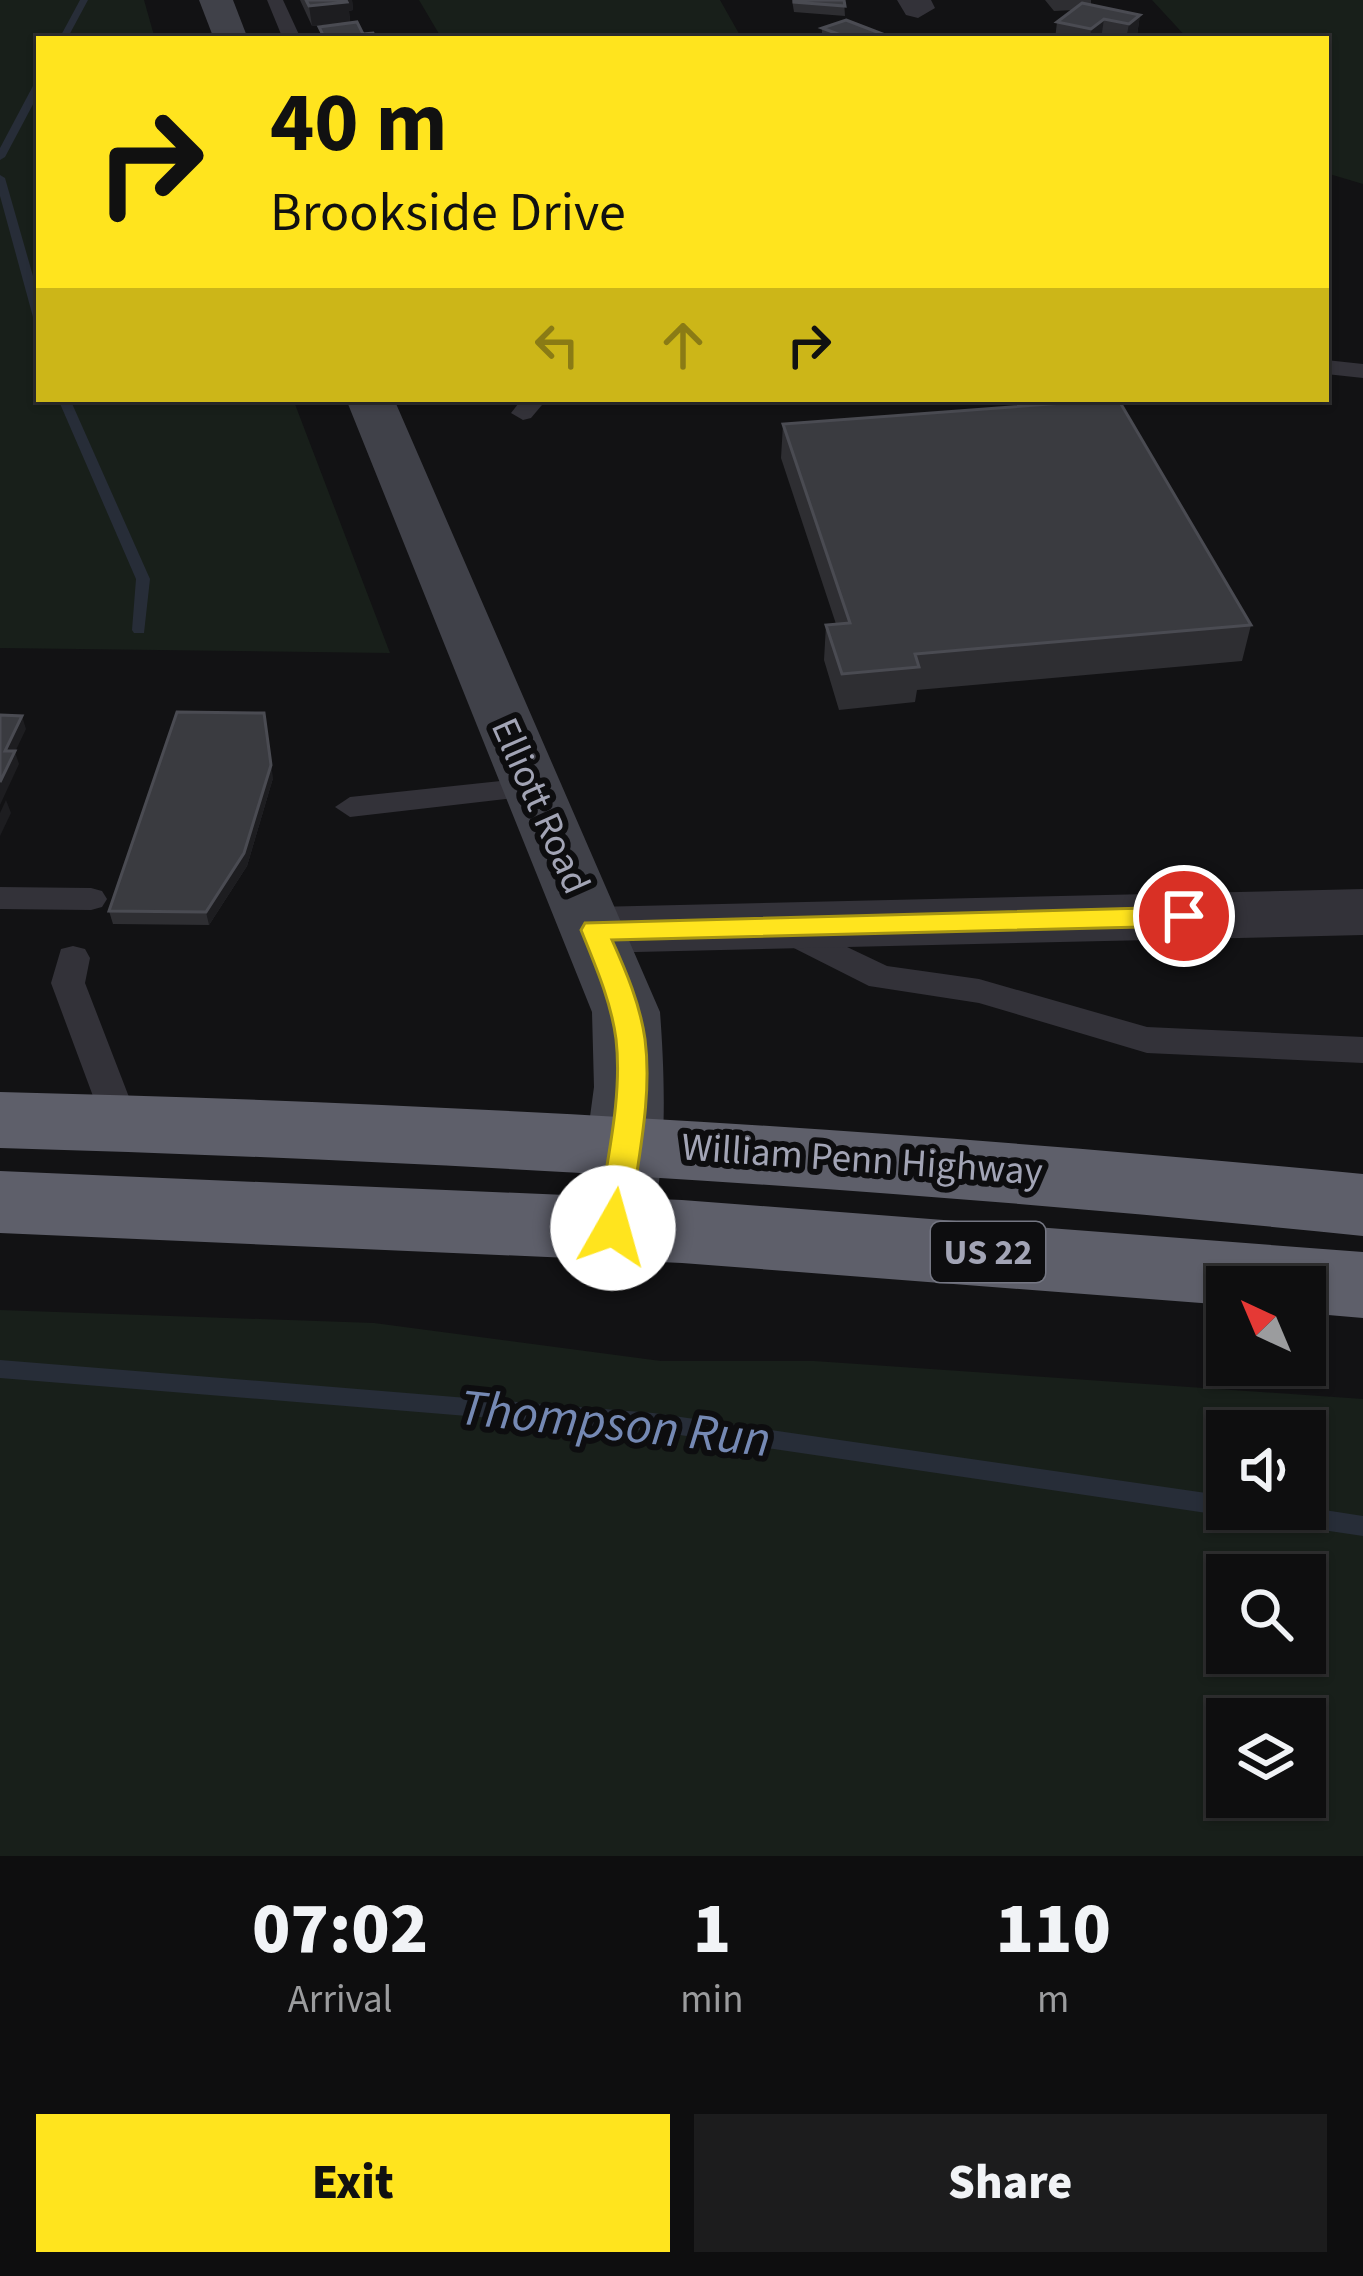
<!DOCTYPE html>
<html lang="en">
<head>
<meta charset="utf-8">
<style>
	body { margin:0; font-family:"Source Sans 3",sans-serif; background:#1c1c1d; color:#f1f3f6; height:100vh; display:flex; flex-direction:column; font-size:45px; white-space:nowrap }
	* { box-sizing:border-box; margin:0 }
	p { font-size:39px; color:#9b9c9e }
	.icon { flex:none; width:66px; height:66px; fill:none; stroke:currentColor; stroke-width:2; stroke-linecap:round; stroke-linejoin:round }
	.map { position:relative; height:1856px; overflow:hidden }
	.details { display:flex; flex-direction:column; background:#0e0e0f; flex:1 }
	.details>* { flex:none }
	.banner { position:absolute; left:36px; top:36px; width:1293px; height:366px; border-radius:0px; box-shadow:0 3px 9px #0004,0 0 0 3px #2e2e2f; background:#ffe41e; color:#111; overflow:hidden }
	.needle { width:78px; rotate:316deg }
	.tools { position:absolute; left:1206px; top:1266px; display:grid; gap:24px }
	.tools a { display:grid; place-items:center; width:120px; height:120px; border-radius:0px; background:#0e0e0f; box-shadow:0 3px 9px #0004,0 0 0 3px #2e2e2f; font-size:60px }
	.pin { position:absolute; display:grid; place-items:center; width:102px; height:102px; color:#fff; margin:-51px; border:6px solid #fff; border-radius:50%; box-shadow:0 3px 12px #0007 }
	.me { position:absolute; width:132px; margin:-66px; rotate:7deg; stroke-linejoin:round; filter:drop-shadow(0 0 9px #0008) }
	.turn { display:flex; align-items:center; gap:42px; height:252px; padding:0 36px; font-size:54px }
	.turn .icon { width:156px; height:156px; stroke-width:2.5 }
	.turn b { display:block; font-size:84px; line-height:102px }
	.lanes { display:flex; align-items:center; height:114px; padding:0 36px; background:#0003; justify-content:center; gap:60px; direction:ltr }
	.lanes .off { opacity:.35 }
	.eta { display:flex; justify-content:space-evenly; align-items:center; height:204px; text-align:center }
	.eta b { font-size:72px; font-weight:800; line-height:84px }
	.button { display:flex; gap:24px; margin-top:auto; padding:24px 36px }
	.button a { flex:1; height:138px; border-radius:0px; background:#ffe41e; color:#111; font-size:48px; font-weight:800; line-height:138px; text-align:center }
	.button a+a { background:#1c1c1d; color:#f1f3f6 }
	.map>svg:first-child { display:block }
	.green { fill:#181f1a; fill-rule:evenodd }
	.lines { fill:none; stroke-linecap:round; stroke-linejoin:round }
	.stream { fill:#272d38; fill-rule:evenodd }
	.lane { fill:#333239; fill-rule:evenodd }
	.street { fill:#333239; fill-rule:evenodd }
	.secondary { fill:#404149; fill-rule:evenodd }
	.highway { fill:#5e5f6a; fill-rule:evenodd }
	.wall { fill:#2e2e32 }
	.shaded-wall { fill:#1d1d20 }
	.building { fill:#3a3b40; stroke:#4a4b52; stroke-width:3 }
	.route { fill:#ffe41e; stroke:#a69414; stroke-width:3 }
	.labels { text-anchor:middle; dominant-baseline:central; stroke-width:12; stroke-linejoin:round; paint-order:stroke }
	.shield { fill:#0d0d0f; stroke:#757783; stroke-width:3 }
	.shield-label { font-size:36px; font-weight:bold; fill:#a2a4b5 }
	.street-label { font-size:39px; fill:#a2a4b5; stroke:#0d0d0f }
	.near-water-label { font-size:51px; font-style:italic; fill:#7589b4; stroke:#0d0d0f }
</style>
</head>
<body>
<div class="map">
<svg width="1363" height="1856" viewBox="0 0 1363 1856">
	<rect width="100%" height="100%" fill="#121214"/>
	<g class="green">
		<polygon points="0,0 144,0 155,39 39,39 39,399 293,399 390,653 0,648"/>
		<polygon points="419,0 720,0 742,39 442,39"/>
		<polygon points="1152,0 1363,0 1363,184 1326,173 1326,39 1188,39"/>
		<path d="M0 1310 374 1323 661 1361H814L1363 1399V1856H0ZM1305 1431V1509H1227V1431ZM1227 1575H1305V1653H1227ZM1227 1719H1305V1797H1227Z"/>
	</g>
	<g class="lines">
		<g class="stream">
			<polygon points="80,0 88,0 67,39 59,39"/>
			<polygon points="39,81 39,93 5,157 0,160 0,148 34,84"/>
			<polygon points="0,175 5,178 39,297 39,320 33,317 0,196"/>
			<polygon points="58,399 70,399 150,579 144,633 134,633 132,630 136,579"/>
			<polygon points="0,1360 653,1413 1227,1496 1227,1509 1236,1509 1235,1513 1227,1516 653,1431 0,1378"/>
			<polygon points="1305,1507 1363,1516 1363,1536 1249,1519 1241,1516 1238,1509"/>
		</g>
		<g class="lane">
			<polygon points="267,0 283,0 301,39 283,39"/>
			<polygon points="1326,360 1363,364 1363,378 1326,374"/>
			<polygon points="522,399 547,399 531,418 523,420 511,413"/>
			<polygon points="530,778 541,781 545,788 541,795 350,817 335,807 350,797"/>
			<polygon points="0,887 91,888 102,891 107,899 102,907 91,910 0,909"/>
			<polygon points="784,917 887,966 979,979 1147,1027 1363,1037 1363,1063 1147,1053 979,1003 869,986 772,937 767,929 772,921"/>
			<polygon points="73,946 85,949 90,958 85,983 139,1123 134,1133 121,1137 108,1133 103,1123 51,983 61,949"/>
		</g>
		<g class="street">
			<polygon points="897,0 931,0 935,8 918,18 906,15"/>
			<polygon points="1363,889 1363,935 594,953 571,947 561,930 571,913 594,907"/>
		</g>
		<g class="secondary">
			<polygon points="199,0 233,0 248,39 214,39"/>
			<path d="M346 399H394L660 1012C665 1078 670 1192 640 1250L613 1259 586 1250 575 1228 594 1087 592 1012Z"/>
		</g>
		<g class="highway">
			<path d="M0 1092C456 1103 909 1130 1363 1174V1236C909 1189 456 1161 0 1148Z"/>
			<polygon points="0,1171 682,1200 1363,1252 1363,1318 1305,1313 1305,1287 1227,1287 1227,1305 682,1263 0,1233"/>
		</g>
	</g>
	<g class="wall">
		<polygon points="300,0 352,0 353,10 349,11 350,22 312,26"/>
		<polygon points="792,0 844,0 845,16 794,12"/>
		<polygon points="1045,0 1091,0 1091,5 1140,15 1137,35 1132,39 1055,39 1057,22 1074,10 1054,11"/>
		<polygon points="822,28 885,35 884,39 825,39 822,38"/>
		<polygon points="783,424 1251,625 1242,661 917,690 915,702 839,710 824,660 826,625 836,624 781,458"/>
		<polygon points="273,778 247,866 209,925 113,924 109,911"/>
	</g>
	<g class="shaded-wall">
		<polygon points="343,0 352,0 353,10 349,11 350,22 312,26 309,6"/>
		<polygon points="1140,15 1137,35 1132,39 1126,39 1129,24"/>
		<polygon points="1104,19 1101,39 1090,39 1091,29"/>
		<polygon points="22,716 26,729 15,752 19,764 0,805 0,782 5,751"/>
		<polygon points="266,726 273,778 247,866 209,925 206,912"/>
		<polygon points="6,800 11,813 0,836 0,813"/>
	</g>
	<g class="building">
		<polygon points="306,0 346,0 347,2 309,6"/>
		<polygon points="794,0 844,0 845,6 794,2"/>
		<polygon points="1082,3 1140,15 1129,24 1104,19 1091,29 1057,22"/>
		<polygon points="846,20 885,35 873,39 851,39 822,28"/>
		<polygon points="357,22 363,34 373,33 376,39 325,39 319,27"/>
		<polygon points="1118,399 1251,625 915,654 919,667 842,674 826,625 850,623 783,424"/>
		<polygon points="177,712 264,713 271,765 244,853 206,912 109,911"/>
		<polygon points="0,715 22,716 5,751 15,751 0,782"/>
	</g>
	<path class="route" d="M1184 907 1197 916 1184 926 612 940C626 971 640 1004 645 1039 653 1100 636 1167 629 1228L624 1237 613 1241 602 1237 597 1228C605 1167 623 1100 616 1039 611 1001 595 965 581 930L585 923Z"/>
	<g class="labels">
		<rect class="shield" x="931" y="1222" width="114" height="60" rx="9"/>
		<g class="shield-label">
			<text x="988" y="1252">US 22</text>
		</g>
		<g class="street-label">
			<text transform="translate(540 806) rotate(66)">Elliott Road</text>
			<text transform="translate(862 1160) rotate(4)">William Penn Highway</text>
		</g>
		<g class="near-water-label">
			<text transform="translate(615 1424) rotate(6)">Thompson Run</text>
		</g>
	</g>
</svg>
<div class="tools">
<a><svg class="needle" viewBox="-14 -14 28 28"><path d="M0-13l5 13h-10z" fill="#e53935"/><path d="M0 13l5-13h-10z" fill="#9b9c9e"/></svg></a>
<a><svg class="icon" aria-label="sound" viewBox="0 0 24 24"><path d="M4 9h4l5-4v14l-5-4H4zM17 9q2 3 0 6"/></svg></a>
<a><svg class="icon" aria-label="search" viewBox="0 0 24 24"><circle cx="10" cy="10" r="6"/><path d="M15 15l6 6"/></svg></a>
<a><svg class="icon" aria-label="layers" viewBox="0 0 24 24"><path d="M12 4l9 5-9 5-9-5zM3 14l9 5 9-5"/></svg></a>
</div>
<div class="pin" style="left:1184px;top:916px;background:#d93025"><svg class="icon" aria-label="arrive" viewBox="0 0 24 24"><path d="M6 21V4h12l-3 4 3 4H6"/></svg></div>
<svg class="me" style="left:613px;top:1228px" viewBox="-20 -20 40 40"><circle r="19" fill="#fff"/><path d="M0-13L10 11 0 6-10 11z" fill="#ffe41e"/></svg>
<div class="banner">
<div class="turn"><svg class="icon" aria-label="right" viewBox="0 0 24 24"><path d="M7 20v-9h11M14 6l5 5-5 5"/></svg><div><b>40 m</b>Brookside Drive</div></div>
<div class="lanes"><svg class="icon off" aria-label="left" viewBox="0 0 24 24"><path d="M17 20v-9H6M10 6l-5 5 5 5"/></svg><svg class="icon off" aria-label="ahead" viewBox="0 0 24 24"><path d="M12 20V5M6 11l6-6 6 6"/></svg><svg class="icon" aria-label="right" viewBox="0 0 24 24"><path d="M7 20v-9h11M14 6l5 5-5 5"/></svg></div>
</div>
</div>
<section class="details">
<div class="eta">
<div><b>07:02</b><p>Arrival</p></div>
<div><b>1</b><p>min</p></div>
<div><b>110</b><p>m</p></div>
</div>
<div class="button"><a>Exit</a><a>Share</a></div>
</section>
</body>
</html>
